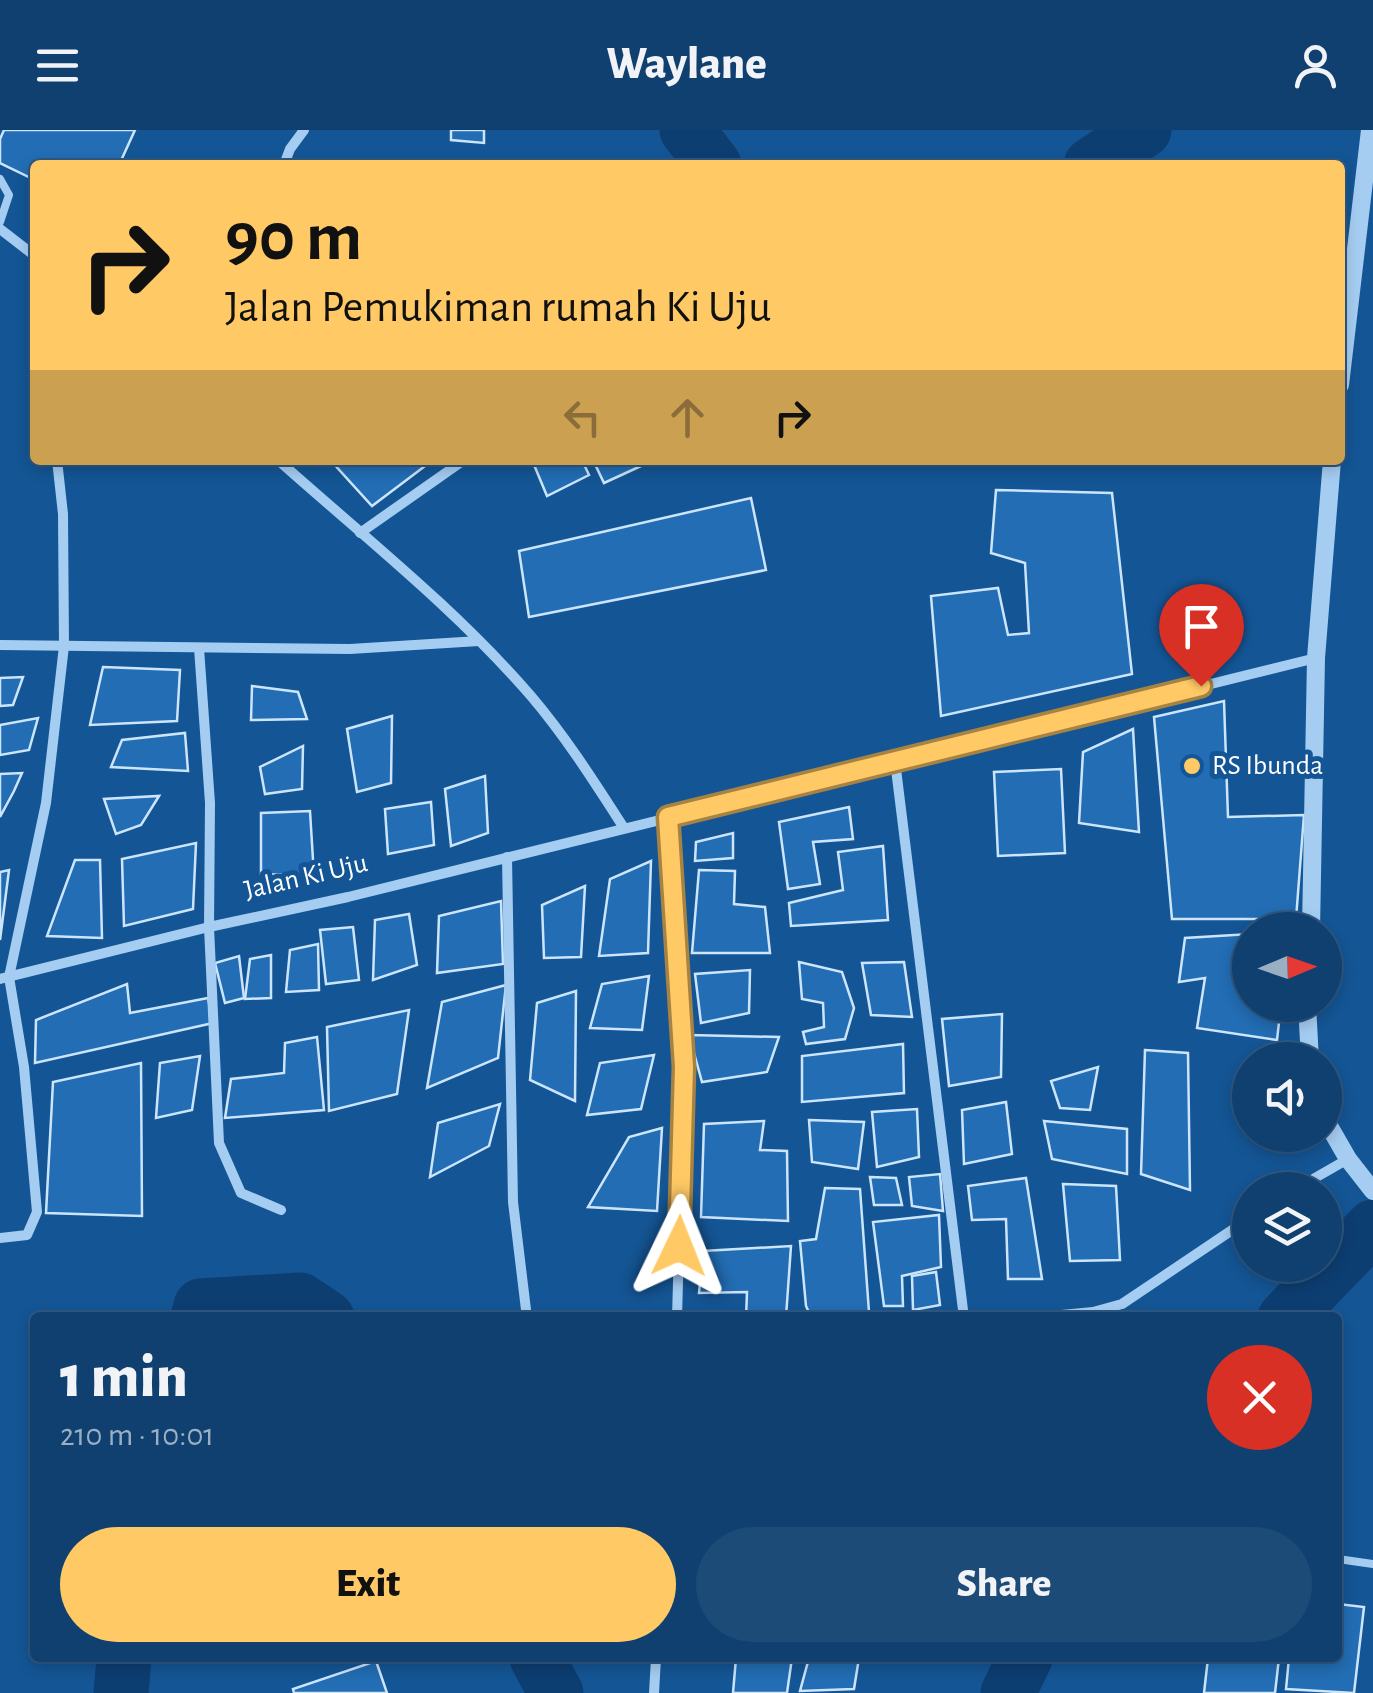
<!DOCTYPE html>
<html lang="en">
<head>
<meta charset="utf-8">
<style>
	body { margin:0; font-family:"Alegreya Sans",sans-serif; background:#1d4b78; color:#f1f3f6; height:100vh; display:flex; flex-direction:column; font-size:38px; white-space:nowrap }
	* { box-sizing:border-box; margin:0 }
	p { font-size:32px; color:#9bafc3 }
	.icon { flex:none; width:55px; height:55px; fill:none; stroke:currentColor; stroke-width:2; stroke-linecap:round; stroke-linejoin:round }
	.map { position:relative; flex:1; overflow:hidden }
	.details { position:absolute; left:30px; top:1182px; width:1312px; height:350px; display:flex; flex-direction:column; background:#0f4070; border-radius:10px; box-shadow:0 5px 15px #0003,0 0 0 2px #2f5983 }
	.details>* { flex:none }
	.banner { position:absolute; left:30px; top:30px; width:1315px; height:305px; border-radius:10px; box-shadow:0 5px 15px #0003,0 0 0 2px #2f5983; background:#ffc966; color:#111; overflow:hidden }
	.needle { width:65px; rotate:88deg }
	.controls { position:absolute; left:1232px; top:782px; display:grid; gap:20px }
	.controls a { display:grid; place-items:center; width:110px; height:110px; border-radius:50%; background:#0f4070; box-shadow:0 5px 15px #0003,0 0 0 2px #2f5983; font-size:50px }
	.pin { position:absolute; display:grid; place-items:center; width:85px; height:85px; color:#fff; margin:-102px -42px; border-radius:50% 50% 50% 0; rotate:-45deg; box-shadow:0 0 10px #0007 }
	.pin .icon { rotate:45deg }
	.me { position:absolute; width:110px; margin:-55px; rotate:2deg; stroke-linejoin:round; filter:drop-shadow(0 0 8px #0008) }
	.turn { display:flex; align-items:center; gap:35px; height:210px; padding:0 30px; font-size:45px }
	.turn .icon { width:130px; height:130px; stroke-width:2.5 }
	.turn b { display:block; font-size:70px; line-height:85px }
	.lanes { display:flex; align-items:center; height:95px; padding:0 30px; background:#0003; justify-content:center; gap:50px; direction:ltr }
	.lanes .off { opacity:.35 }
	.round { display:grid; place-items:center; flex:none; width:105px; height:105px; border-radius:52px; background:#1d4b78 }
	.summary { display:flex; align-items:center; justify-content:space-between; height:170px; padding:0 30px }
	h1 { font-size:60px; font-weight:800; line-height:75px }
	.primary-button { display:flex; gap:20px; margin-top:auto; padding:20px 30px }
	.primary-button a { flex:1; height:115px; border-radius:60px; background:#ffc966; color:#111; font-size:40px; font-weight:800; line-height:115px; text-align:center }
	.primary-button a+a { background:#1d4b78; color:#f1f3f6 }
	header { display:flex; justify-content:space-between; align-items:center; height:130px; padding:0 30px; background:#0f4070; font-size:45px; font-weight:800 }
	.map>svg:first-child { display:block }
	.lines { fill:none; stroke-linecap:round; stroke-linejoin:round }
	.river { stroke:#0d3e72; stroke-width:55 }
	.building { fill:#226db4; stroke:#cce5fc; stroke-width:2.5 }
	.service { stroke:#a5cdf2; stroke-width:8 }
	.minor { stroke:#a5cdf2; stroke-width:10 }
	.tertiary { stroke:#a5cdf2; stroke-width:18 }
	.route-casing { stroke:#a68342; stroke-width:25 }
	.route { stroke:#ffc966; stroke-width:18 }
	.poi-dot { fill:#ffc966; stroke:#145595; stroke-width:4 }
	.labels { text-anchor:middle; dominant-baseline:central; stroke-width:10; stroke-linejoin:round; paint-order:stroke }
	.poi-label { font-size:28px; fill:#fff; stroke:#145595; text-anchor:start }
	.street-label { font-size:28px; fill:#fff; stroke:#145595 }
</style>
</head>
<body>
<header><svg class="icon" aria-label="menu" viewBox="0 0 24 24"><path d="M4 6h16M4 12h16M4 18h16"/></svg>Waylane<svg class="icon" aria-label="person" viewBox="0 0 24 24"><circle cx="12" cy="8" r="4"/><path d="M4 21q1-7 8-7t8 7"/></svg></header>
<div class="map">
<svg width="1373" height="1563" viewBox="0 0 1373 1563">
	<rect width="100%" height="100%" fill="#145595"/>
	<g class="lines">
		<g class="river">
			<polyline points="687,0 714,35"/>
			<polyline points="1091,35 1144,0"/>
			<polyline points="198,1188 201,1176 300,1170 327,1188"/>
			<polyline points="1285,1188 1373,1097"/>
			<polyline points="537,1528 556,1563"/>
			<polyline points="121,1563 124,1528"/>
			<polyline points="1008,1563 1025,1528"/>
		</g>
	</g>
	<g class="building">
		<polygon points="4,0 135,0 119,35 35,35 35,50 0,33 0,9"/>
		<polygon points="451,0 484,0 484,13 451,10"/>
		<polygon points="336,330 433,330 372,376 333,333"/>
		<polygon points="532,330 582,330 589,345 547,366"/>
		<polygon points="593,330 654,330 604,353"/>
		<polygon points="996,360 1112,363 1132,544 941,586 931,466 998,458 1008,505 1029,503 1025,433 991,423"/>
		<polygon points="751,368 766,440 529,487 519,421"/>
		<polygon points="103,537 180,540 177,591 90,595"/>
		<polygon points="23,547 13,575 0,576 0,548"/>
		<polygon points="252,556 298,562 307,589 251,590"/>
		<polygon points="1224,571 1228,687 1304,685 1296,789 1172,789 1154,587"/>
		<polygon points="392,586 391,653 357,662 347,599"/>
		<polygon points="38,588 29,620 0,625 0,595"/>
		<polygon points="1133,599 1139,702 1079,693 1083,622"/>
		<polygon points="185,603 188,641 111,637 122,610"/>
		<polygon points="303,616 302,659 265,664 260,637"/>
		<polygon points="1061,639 1065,723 998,726 994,642"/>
		<polygon points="22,643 14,661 0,687 0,644"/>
		<polygon points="485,646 488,703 451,716 445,659"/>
		<polygon points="159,666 141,695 116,704 104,669"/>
		<polygon points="431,672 434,715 388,724 385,679"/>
		<polygon points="849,677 853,709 813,712 820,754 788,759 779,692"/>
		<polygon points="310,681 314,746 261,744 261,683"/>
		<polygon points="733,703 733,728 695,731 696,712"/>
		<polygon points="196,713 193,779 124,796 122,729"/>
		<polygon points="883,716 888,790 791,796 789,773 843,760 838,722"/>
		<polygon points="75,730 100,730 102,808 47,806"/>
		<polygon points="651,731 648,823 599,826 610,749"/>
		<polygon points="9,740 0,810 0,742"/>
		<polygon points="699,740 735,741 734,774 765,777 770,823 692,823"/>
		<polygon points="585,756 581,827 544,828 542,775"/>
		<polygon points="501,771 503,834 437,843 439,786"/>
		<polygon points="409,784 417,835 373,850 375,790"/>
		<polygon points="353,797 359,850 326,854 320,800"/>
		<polygon points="1250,804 1250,875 1281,875 1277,910 1197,898 1205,848 1179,852 1185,808"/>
		<polygon points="318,814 319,860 286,862 290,820"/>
		<polygon points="271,825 271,868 245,869 250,829"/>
		<polygon points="239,826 244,868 225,873 215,833"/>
		<polygon points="799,832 842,842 854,878 845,909 806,914 803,902 824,897 823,873 802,869"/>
		<polygon points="904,832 912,887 871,885 862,833"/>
		<polygon points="750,840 749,883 701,893 695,844"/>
		<polygon points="649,846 642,900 590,898 602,854"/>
		<polygon points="127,854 130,883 208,868 213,893 35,933 36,890"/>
		<polygon points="506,855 498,928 427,958 442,872"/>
		<polygon points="576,861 575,971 530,950 537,873"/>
		<polygon points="409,880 397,964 329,981 327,897"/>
		<polygon points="1002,884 1001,947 949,956 942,889"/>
		<polygon points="689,905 779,907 767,942 702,952"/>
		<polygon points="317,907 324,980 225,988 231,949 284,943 285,913"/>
		<polygon points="903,914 904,963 802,972 802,926"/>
		<polygon points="1145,920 1188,923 1190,1060 1141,1044"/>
		<polygon points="654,925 641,979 587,985 600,933"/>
		<polygon points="200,926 192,980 156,988 160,933"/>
		<polygon points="141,933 142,1086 46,1083 53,952"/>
		<polygon points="1098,937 1090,980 1060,978 1051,951"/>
		<polygon points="1006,972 1012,1024 964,1034 962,980"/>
		<polygon points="500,974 489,1016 430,1047 438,993"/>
		<polygon points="917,979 919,1027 877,1037 872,982"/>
		<polygon points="809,990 864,992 858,1039 812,1032"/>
		<polygon points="764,991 760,1020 787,1021 788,1091 701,1087 704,994"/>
		<polygon points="1044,991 1127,999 1127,1044 1052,1029"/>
		<polygon points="662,998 657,1081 588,1077 629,1007"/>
		<polygon points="940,1044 943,1081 912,1076 909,1047"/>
		<polygon points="870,1047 896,1048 902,1075 874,1075"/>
		<polygon points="1026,1048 1042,1149 1008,1149 1006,1089 972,1090 968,1056"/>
		<polygon points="1063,1054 1116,1056 1120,1130 1070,1131"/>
		<polygon points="825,1058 860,1059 869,1182 811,1187 806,1176 800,1111 816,1109"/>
		<polygon points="939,1085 941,1137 902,1146 903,1176 884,1176 873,1092"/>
		<polygon points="791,1116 786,1187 746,1188 747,1162 699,1163 703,1121"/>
		<polygon points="936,1142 940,1175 913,1180 912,1146"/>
		<polygon points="1338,1474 1364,1477 1354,1563 1286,1559 1289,1528 1338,1528"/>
		<polygon points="736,1528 792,1528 787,1563 733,1563"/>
		<polygon points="809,1528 859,1528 854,1559 800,1561"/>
		<polygon points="1208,1528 1279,1528 1275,1563 1204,1563"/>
		<polygon points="376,1531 387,1563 294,1563 293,1559"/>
	</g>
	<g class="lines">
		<g class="service">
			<polyline points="0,49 9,65 0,92"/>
			<polyline points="1338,1429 1373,1434"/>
		</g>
		<g class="minor">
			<polyline points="284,35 290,19 304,0"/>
			<polyline points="0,99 35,126"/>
			<path d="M278 330C363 406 456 479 531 566 566 607 595 653 624 698"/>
			<polyline points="360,403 464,330"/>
			<polyline points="0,515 350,519 479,511"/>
			<polyline points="199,518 210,673 209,797 219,1013 241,1063 281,1080"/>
			<polyline points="895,631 964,1188"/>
			<polyline points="667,687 684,937 677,1188"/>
			<polyline points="507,727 513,1072 527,1188"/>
			<polyline points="0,849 209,797 348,767 1316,528"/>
			<polyline points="1294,1060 1348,1029"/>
			<polyline points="0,1108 27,1105 37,1082 24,937 9,847 46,673 64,516 63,384 57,330"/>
			<polyline points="1030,1188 1093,1182 1122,1174 1250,1088"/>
			<polyline points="654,1563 656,1528"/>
		</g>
		<g class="tertiary">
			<polyline points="1340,255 1370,0"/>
			<polyline points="1311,800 1316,528 1332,330"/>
			<polyline points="1307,875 1310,930"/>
			<polyline points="1325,989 1348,1029 1373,1061"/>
		</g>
	</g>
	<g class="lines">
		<g class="route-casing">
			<polyline id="route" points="679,1116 684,937 668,687 1201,556"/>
		</g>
		<use href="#route" class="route"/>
	</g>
	<circle class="poi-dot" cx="1192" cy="636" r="10"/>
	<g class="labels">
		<g class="poi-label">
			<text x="1212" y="636">RS Ibunda</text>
		</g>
		<g class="street-label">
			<text transform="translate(306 747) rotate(-13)">Jalan Ki Uju</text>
		</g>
	</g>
</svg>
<div class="controls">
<a><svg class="needle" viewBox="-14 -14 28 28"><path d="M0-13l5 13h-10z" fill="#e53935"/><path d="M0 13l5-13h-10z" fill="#9bafc3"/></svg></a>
<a><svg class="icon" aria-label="sound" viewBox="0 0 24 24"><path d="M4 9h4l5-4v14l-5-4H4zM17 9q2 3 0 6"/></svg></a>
<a><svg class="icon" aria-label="layers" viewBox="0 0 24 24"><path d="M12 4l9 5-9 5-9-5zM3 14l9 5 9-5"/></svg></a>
</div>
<div class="pin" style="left:1201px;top:556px;background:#d93025"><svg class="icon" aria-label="arrive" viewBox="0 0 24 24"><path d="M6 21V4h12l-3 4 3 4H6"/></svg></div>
<svg class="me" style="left:679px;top:1116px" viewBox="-20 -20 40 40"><path d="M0-17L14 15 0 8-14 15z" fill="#ffc966" stroke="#fff" stroke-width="4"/></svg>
<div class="banner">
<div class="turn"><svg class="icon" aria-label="right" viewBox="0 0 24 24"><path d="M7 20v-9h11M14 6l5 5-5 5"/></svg><div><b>90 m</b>Jalan Pemukiman rumah Ki Uju</div></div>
<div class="lanes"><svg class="icon off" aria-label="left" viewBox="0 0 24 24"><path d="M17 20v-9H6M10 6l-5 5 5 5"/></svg><svg class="icon off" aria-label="ahead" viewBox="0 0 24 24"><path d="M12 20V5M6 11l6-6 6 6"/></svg><svg class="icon" aria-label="right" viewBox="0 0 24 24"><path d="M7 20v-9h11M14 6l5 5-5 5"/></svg></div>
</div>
<section class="details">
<div class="summary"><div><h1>1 min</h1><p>210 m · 10:01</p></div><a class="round" style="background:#d93025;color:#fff"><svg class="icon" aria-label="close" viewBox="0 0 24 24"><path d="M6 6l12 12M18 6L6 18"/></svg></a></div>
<div class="primary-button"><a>Exit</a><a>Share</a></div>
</section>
</div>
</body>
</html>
